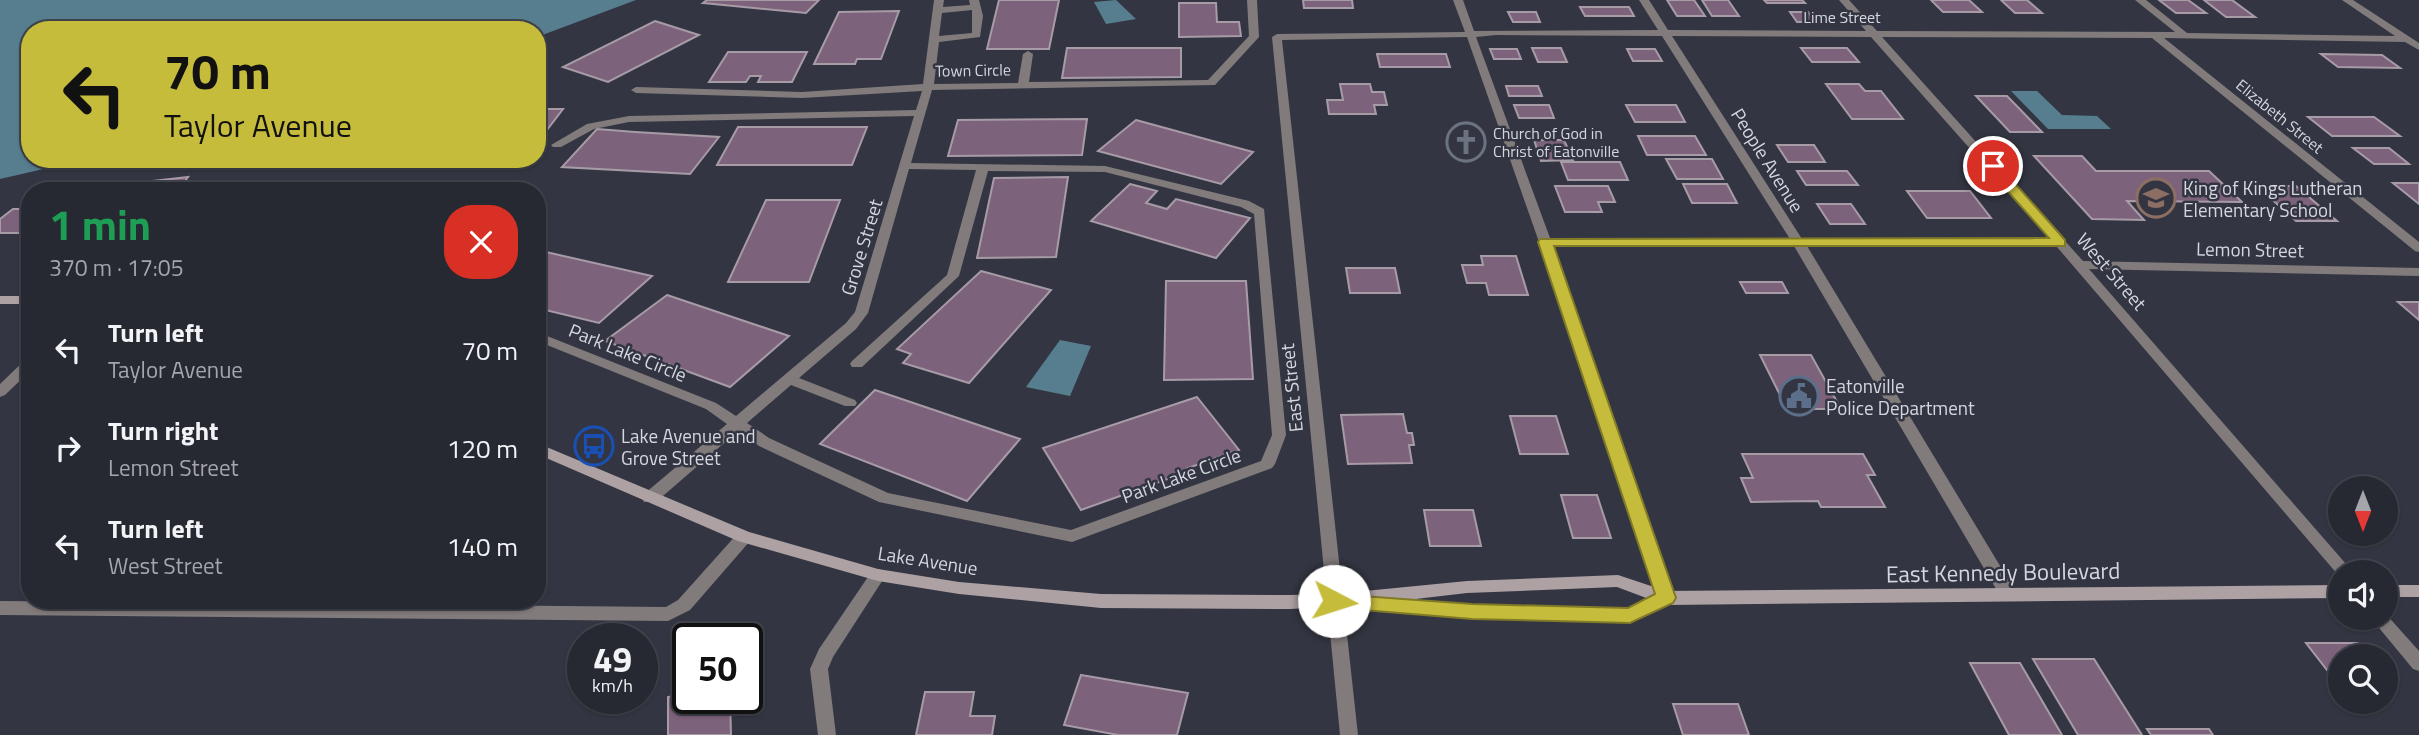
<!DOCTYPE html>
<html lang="en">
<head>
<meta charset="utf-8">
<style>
	body { margin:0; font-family:"Titillium Web",sans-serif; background:#2e303a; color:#f1f3f6; height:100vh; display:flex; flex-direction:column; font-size:26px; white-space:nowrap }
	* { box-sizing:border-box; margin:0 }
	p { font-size:23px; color:#a4a6ac }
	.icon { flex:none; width:38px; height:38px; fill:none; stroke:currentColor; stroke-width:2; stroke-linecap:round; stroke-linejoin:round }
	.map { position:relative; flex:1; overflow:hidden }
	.details { position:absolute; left:21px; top:182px; width:525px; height:427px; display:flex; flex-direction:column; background:#262832; border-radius:28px; box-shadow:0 2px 5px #0004,0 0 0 2px #42444d }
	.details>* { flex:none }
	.banner { position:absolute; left:21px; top:21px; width:525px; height:147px; border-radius:28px; box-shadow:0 2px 5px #0004,0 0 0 2px #42444d; background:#c6bc3c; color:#111; overflow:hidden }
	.needle { width:46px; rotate:180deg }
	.tools { position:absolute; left:2328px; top:476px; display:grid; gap:14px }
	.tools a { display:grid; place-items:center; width:70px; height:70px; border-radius:50%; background:#262832; box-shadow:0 2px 5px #0004,0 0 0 2px #42444d; font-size:35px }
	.speed { position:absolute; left:567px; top:623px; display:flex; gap:14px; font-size:35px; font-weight:700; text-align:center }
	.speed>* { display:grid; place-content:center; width:91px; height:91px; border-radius:50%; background:#262832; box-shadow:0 2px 5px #0004,0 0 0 2px #42444d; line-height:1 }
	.speed small { font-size:18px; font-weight:400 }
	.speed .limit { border:4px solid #111; border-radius:10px; background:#fff; color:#111 }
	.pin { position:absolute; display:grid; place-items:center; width:60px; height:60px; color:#fff; margin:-30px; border:4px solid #fff; border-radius:50%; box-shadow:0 2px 7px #0007 }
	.me { position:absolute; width:77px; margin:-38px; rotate:95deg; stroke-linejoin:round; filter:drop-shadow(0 0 5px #0008) }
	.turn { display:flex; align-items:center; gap:24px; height:147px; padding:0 28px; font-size:32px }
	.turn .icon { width:91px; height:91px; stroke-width:2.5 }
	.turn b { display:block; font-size:49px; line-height:60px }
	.round { display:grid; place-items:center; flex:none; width:74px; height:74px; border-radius:28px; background:#2e303a }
	.overview { display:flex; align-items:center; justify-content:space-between; height:119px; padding:0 28px }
	h1 { font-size:42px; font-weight:700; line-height:52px; color:#1e9e55 }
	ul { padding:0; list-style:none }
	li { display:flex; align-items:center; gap:21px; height:98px; padding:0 28px }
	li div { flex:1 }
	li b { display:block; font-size:26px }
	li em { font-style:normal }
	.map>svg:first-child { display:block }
	.water { fill:#567e8f }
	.building { fill:#7d627c; stroke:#a79ba6; stroke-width:2 }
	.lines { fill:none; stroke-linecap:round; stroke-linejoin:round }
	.lane { fill:#827b7c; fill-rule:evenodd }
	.street { fill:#827b7c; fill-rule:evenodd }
	.secondary { fill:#ada1a4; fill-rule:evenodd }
	.route { fill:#c6bc3c; stroke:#817a27; stroke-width:2 }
	.labels { text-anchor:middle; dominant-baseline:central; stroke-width:5; stroke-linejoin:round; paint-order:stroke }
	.far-street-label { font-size:16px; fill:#d5d7df; stroke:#333642 }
	.far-poi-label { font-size:16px; fill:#d5d7df; stroke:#333642; text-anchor:start }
	.street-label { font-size:19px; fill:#d5d7df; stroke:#333642 }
	.poi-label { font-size:19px; fill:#d5d7df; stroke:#333642; text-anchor:start }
	.near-street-label { font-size:23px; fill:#d5d7df; stroke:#333642 }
</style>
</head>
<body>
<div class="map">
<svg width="2419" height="735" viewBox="0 0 2419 735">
	<rect width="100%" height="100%" fill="#333642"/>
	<g class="water">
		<polygon points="0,0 636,0 537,37 537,30 30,30 30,159 87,159 0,179"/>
		<polygon points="1116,0 1136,19 1106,24 1094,2"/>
		<polygon points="2011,91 2037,91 2062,115 2097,116 2111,129 2048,129"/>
		<polygon points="1060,340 1091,346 1070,396 1026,387"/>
	</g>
	<g class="building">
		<polygon points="707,0 819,0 806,13 703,3"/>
		<polygon points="999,0 1059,0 1049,49 987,49"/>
		<polygon points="1303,0 1352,0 1353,8 1304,8"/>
		<polygon points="1667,0 1694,0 1705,16 1677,16"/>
		<polygon points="1702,0 1728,0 1739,16 1712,16"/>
		<polygon points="1764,0 1802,0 1805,3 1767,3"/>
		<polygon points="1931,0 1969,0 1982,12 1943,12"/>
		<polygon points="2001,0 2027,0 2042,13 2015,13"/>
		<polygon points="2159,0 2188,0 2206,13 2176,13"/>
		<polygon points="2204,0 2232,0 2255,17 2226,17"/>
		<polygon points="1179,3 1216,3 1217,22 1239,22 1241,36 1179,37"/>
		<polygon points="1580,7 1629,7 1634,16 1585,16"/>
		<polygon points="899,11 881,59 857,59 855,64 814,64 839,12"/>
		<polygon points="1508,12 1536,12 1540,22 1513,22"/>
		<polygon points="1790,12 1808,12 1816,22 1797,22"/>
		<polygon points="655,21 699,35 608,82 563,67"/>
		<polygon points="1067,48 1181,48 1181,77 1062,78"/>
		<polygon points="1532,48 1561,48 1567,62 1538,62"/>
		<polygon points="1801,48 1847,48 1859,62 1812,62"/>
		<polygon points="1490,49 1517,49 1521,59 1494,59"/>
		<polygon points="1627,49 1655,49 1662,61 1633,61"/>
		<polygon points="728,52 807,52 792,82 758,82 761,76 750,76 746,82 709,82"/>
		<polygon points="1377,54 1446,54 1450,67 1380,67"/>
		<polygon points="2321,54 2382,55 2400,68 2338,67"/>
		<polygon points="1340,84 1370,84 1372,92 1384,92 1387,105 1374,105 1376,114 1329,114 1327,100 1343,100"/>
		<polygon points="1826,84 1859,84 1865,91 1881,91 1903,119 1852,119"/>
		<polygon points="1506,86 1538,86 1542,96 1509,96"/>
		<polygon points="1976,96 2007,96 2042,132 2010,132"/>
		<polygon points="1514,105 1549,105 1554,118 1519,118"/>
		<polygon points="1626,105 1676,105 1685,122 1635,122"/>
		<polygon points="537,109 563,109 537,143"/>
		<polygon points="2308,117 2374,117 2400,136 2332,136"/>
		<polygon points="1087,119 1082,155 948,156 958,120"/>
		<polygon points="1136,120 1253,152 1221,184 1098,151"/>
		<polygon points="738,127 867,127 852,165 717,165"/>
		<polygon points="597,129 635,132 719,137 690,174 562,167"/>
		<polygon points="1638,136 1695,136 1706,155 1647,155"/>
		<polygon points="1534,140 1564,140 1573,160 1541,161"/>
		<polygon points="1777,145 1814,145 1825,162 1788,162"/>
		<polygon points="2353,148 2389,148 2409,164 2374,164"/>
		<polygon points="2034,156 2082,156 2096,171 2209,171 2242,202 2127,201 2144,220 2092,219"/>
		<polygon points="1666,159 1712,159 1723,179 1677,179"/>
		<polygon points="1561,162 1620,162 1628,180 1568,180"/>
		<polygon points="1797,171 1847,171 1858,185 1806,185"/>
		<polygon points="188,177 178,191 144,191 153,181"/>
		<polygon points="1068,177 1056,257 977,258 994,178"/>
		<polygon points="2393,183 2419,183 2419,204"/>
		<polygon points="1130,184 1157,191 1146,203 1167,209 1176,199 1250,218 1216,258 1091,221"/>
		<polygon points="1683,184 1727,184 1737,203 1692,203"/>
		<polygon points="1555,186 1608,186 1615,202 1598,202 1602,212 1565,212"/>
		<polygon points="2257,186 2296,186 2337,221 2296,221"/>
		<polygon points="1907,191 1970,191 1991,218 1927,218"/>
		<polygon points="766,200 840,200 809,282 728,282"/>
		<polygon points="1817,204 1851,204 1865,224 1830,224"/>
		<polygon points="13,209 30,209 30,233 0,233 0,219"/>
		<polygon points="537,250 652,276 599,323 537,308"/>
		<polygon points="1481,256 1516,256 1528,295 1489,295 1486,283 1467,283 1462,265 1483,265"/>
		<polygon points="1346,268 1395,268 1400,293 1350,293"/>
		<polygon points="981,271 1051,290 969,383 903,363 911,354 897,349"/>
		<polygon points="1166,281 1246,281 1253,379 1164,380"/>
		<polygon points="1740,282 1782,282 1788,293 1746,293"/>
		<polygon points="667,295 789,336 730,387 605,341"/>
		<polygon points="2398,302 2419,302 2419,320"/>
		<polygon points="1760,355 1811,355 1841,409 1787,409"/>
		<polygon points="875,390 1020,439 967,501 820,444"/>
		<polygon points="1197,397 1239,450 1188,468 1190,471 1081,510 1043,448"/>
		<polygon points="1403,414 1407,433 1412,433 1414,445 1409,445 1412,463 1348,464 1341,415"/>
		<polygon points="1510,416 1556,416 1568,454 1520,454"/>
		<polygon points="1742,454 1863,454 1875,475 1867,475 1885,507 1821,507 1818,501 1751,502 1741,478 1753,478"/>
		<polygon points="1561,495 1597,495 1611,538 1573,538"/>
		<polygon points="1424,510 1473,510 1481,546 1430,546"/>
		<polygon points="2306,643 2358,643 2368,656 2340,656 2340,679 2334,679"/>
		<polygon points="2033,659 2094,659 2142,735 2078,735"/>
		<polygon points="1970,663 2020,663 2062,735 2009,735"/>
		<polygon points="1081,675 1188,693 1177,735 1118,735 1064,725"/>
		<polygon points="925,692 974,692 970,716 995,716 992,735 916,735"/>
		<polygon points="688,693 688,698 730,698 731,735 668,735 668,697"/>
		<polygon points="1673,704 1738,704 1749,735 1683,735"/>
		<polygon points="2147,729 2209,729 2213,735 2151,735"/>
	</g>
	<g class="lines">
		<path class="lane" d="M934 0H944L943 7 970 5 969 0H979L983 16 980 37 939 42 934 84 1018 83 1023 54 1028 51 1033 54 1029 82 1208 80 1249 36 1247 0H1257L1259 37 1215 85 932 90 911 163 1105 166 1249 201 1264 209 1286 435 1275 464 1272 468 1072 542 879 502 759 446 738 431 656 502H644L642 498 644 494 727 424 706 409 537 341V332L716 403 736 416 846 323 855 312 914 116 629 122 594 129 561 147H553L551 145 587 124 629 116 916 110 922 91 802 98 636 93 631 90 636 87 802 92 923 84ZM972 10V33L939 36 942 13ZM909 169 976 170 947 275 852 361 850 364 852 367H862L959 276 988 171 1105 172 1241 207 1254 214 1272 435 1261 461 1071 530 888 493 769 438 747 423 791 385 845 406H855L857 403 855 400 799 378 856 329 868 313Z"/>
		<g class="street">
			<path d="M1453 0H1463L1474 31 1658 30 1639 0H1649L1668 30 1866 31 1839 0H1849L1877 31 2175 32 2135 0H2146L2187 33 2395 36 2342 0H2353L2419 43V50L2405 42 2164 38 2419 242V252L2415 251 2152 38 1882 37 2083 261 2419 268V276L2089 269 2353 572H2340L2339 576 2057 247 1807 246 2014 589 2016 594 2014 599 2008 601 2002 599 1794 246H1553L1674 598 1672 603 1666 605 1660 603 1539 242 1467 37 1282 40 1358 735H1340L1272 37 1277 34 1465 32ZM1496 35 1662 36 1790 239 1550 238 1476 37ZM1672 36 1871 37 2050 239H1802Z"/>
			<polygon points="30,359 30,371 5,395 0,397 0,384 25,360"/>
			<polygon points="744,531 750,533 752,537 750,541 690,610 668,621 0,615 0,601 666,607 678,600 738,533"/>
			<polygon points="878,569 884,571 886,575 833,657 828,669 836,735 818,735 810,669 819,649 872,571"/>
			<polygon points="2385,613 2419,651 2419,671 2413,669 2375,623 2373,618 2385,618"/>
		</g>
		<g class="secondary">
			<rect x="0" y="296" width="30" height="8"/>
			<path d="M537 443 749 532 878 569 959 582 1101 594 1290 595 1334 594 1467 581 1618 575 1666 591 2340 585V598L1668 605 1630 622 1472 618 1371 611 1365 609 1363 605 1290 609 1101 608 959 594 878 581 738 541 537 454ZM1617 587 1649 599 1628 608 1472 604 1407 600 1467 593Z"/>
			<rect x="2385" y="585" width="34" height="12"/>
		</g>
	</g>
	<polygon class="route" points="1993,162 1997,163 2065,240 2065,246 1554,246 1676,598 1673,603 1630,623 1472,619 1327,607 1324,601 1327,596 1334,594 1472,604 1628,608 1655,594 1538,242 1540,239 2049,238 1988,169 1988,163"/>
	<defs>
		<g id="church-ring" transform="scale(2.0125)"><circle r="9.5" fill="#333642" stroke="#6b7280" stroke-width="1.5"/><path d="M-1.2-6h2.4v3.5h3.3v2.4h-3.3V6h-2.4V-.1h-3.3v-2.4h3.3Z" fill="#6b7280"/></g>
		<g id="school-ring" transform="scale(2.0125)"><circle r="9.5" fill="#333642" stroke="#8d6e63" stroke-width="1.5"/><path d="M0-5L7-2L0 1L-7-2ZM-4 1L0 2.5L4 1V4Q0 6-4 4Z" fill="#8d6e63"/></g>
		<g id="civic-ring" transform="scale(2.0125)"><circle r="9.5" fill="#333642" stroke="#5c6f8a" stroke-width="1.5"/><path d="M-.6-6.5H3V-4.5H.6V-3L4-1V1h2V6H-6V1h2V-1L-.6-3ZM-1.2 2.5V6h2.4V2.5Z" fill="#5c6f8a"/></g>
		<g id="bus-ring" transform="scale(2.0125)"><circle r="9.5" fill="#333642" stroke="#1a4fb4" stroke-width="1.5"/><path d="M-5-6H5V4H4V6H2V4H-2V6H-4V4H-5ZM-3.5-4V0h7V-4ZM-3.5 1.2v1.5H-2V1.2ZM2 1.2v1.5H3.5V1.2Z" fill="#1a4fb4"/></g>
	</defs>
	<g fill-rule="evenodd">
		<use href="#church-ring" x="1466" y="142"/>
		<use href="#school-ring" x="2156" y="198"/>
		<use href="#civic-ring" x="1799" y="396"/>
		<use href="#bus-ring" x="594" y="446"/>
	</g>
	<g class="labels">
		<g class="far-street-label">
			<text x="1842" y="17">Lime Street</text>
			<text transform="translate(973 70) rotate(-1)">Town Circle</text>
			<text transform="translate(2280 116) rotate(39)">Elizabeth Street</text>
		</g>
		<g class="far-poi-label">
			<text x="1493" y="133">Church of God in<tspan x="1493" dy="18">Christ of Eatonville</tspan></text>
		</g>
		<g class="street-label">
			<text transform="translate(1768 160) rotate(58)">People Avenue</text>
			<text transform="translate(861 247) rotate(-73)">Grove Street</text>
			<text transform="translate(2250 249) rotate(1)">Lemon Street</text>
			<text transform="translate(2112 271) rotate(49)">West Street</text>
			<text transform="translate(628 352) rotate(22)">Park Lake Circle</text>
			<text transform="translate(1291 388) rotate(-96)">East Street</text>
			<text transform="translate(1181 475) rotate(-20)">Park Lake Circle</text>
			<text transform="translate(928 560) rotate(9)">Lake Avenue</text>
		</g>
		<g class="poi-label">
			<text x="2183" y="187">King of Kings Lutheran<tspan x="2183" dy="22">Elementary School</tspan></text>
			<text x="1826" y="385">Eatonville<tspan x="1826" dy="22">Police Department</tspan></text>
			<text x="621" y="435">Lake Avenue and<tspan x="621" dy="22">Grove Street</tspan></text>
		</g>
		<g class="near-street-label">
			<text transform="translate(2003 572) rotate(-1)">East Kennedy Boulevard</text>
		</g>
	</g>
</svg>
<div class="tools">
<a><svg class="needle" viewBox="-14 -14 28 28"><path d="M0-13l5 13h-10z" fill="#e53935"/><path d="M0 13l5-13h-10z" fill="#a4a6ac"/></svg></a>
<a><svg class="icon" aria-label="sound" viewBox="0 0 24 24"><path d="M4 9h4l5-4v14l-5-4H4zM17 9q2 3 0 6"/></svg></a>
<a><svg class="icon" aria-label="search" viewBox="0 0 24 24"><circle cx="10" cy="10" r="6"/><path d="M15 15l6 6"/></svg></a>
</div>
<div class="speed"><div>49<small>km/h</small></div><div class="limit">50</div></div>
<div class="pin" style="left:1993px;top:166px;background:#d93025"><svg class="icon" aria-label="arrive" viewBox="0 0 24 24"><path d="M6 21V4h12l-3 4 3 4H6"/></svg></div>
<svg class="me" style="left:1334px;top:601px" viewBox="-20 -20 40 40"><circle r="19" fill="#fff"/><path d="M0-13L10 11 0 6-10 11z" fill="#c6bc3c"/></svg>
<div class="banner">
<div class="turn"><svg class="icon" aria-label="left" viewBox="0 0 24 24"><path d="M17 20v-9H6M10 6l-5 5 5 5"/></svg><div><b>70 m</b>Taylor Avenue</div></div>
</div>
<section class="details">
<div class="overview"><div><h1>1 min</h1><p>370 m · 17:05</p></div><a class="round" style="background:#d93025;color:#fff"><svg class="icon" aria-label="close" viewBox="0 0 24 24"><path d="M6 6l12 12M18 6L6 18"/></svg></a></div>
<ul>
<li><svg class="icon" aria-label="left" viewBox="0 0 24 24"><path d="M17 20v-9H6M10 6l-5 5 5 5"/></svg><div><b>Turn left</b><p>Taylor Avenue</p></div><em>70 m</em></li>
<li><svg class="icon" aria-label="right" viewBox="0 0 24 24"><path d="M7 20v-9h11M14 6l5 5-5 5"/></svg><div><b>Turn right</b><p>Lemon Street</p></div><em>120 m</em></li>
<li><svg class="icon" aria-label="left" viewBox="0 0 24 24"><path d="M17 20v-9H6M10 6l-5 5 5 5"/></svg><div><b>Turn left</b><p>West Street</p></div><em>140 m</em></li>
</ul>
</section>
</div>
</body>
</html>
